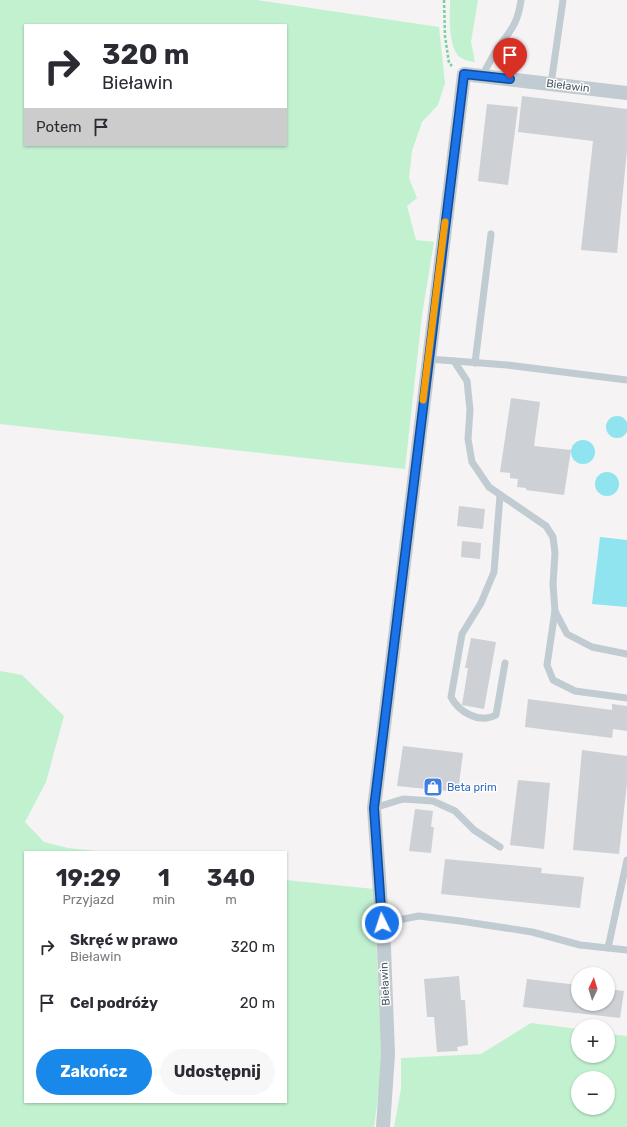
<!DOCTYPE html>
<html lang="pl">
<head>
<meta charset="utf-8">
<style>
	body { margin:0; font-family:Rubik,sans-serif; background:#f7f7f7; color:#2b2b33; height:100vh; display:flex; flex-direction:column; font-size:15px; white-space:nowrap }
	* { box-sizing:border-box; margin:0 }
	p { font-size:13px; color:#7c7c81 }
	.icon { flex:none; width:22px; height:22px; fill:none; stroke:currentColor; stroke-width:2; stroke-linecap:round; stroke-linejoin:round }
	.map { position:relative; flex:1; overflow:hidden }
	.panel { position:absolute; left:24px; top:851px; width:263px; height:252px; display:flex; flex-direction:column; background:#fff; border-radius:0px; box-shadow:0 1px 3px #0004 }
	.panel>* { flex:none }
	.guide { position:absolute; left:24px; top:24px; width:263px; height:122px; border-radius:0px; box-shadow:0 1px 3px #0004; background:#fff; color:#2b2b33; overflow:hidden }
	.needle { width:26px; rotate:4deg }
	.controls { position:absolute; left:571px; top:967px; display:grid; gap:8px }
	.controls a { display:grid; place-items:center; width:44px; height:44px; border-radius:50%; background:#fff; box-shadow:0 1px 3px #0004; font-size:20px }
	.pin { position:absolute; display:grid; place-items:center; width:34px; height:34px; color:#fff; margin:-41px -17px; border-radius:50% 50% 50% 0; rotate:-45deg; box-shadow:0 0 4px #0007 }
	.pin .icon { rotate:45deg }
	.me { position:absolute; width:44px; margin:-22px; rotate:356deg; stroke-linejoin:round; filter:drop-shadow(0 0 3px #0008) }
	.turn { display:flex; align-items:center; gap:14px; height:84px; padding:0 12px; font-size:18px }
	.turn .icon { width:52px; height:52px; stroke-width:2.5 }
	.turn b { display:block; font-size:28px; line-height:34px }
	.then { display:flex; align-items:center; height:38px; padding:0 12px; background:#0003; gap:8px; font-size:15px }
	.eta { display:flex; justify-content:space-evenly; align-items:center; height:68px; text-align:center }
	.eta b { font-size:24px; font-weight:700; line-height:28px }
	.button { display:flex; gap:8px; margin-top:auto; padding:8px 12px }
	.button a { flex:1; height:46px; border-radius:24px; background:#1888ea; color:#fff; font-size:16px; font-weight:700; line-height:46px; text-align:center }
	.button a+a { background:#f7f7f7; color:#2b2b33 }
	ul { padding:0; list-style:none }
	li { display:flex; align-items:center; gap:12px; height:56px; padding:0 12px }
	li div { flex:1 }
	li b { display:block; font-size:15px }
	li em { font-style:normal }
	.map>svg:first-child { display:block }
	.green { fill:#c2f1d0; fill-rule:evenodd }
	.water { fill:#8fe4ef }
	.building { fill:#cdd0d5 }
	.lines { fill:none; stroke-linecap:round; stroke-linejoin:round }
	.path { stroke:#79d19d; stroke-width:2.5; stroke-dasharray:3 2; stroke-linecap:butt }
	.lane { stroke:#c1cbd2; stroke-width:7 }
	.street { stroke:#c1cbd2; stroke-width:14 }
	.route-casing { stroke:#114b97; stroke-width:10 }
	.route { stroke:#1a73e8; stroke-width:7 }
	.slow { stroke:#f59e0b; stroke-width:7 }
	.labels { text-anchor:middle; dominant-baseline:central; stroke-width:3; stroke-linejoin:round; paint-order:stroke }
	.street-label { font-size:11px; fill:#4a5861; stroke:#fff }
	.shop-label { font-size:11px; fill:#366cbe; stroke:#fff; text-anchor:start }
</style>
</head>
<body>
<div class="map">
<svg width="627" height="1127" viewBox="0 0 627 1127">
	<rect width="100%" height="100%" fill="#f5f3f3"/>
	<g class="green">
		<path d="M0 0H257L439 27 445 83 438 105 422 122 412 151 409 178 417 198 407 206 416 240 434 242 422 315 405 469 0 424ZM25 25H286V145H25Z"/>
		<path d="M450 0H478L471 42 475 62C471 61 466 61 463 59 447 52 450 14 450 0Z"/>
		<polygon points="0,671 22,675 64,716 46,782 25,822 44,842 68,848 106,852 25,852 25,1102 286,1102 286,880 374,889 382,1067 374,1127 0,1127"/>
		<path d="M531 1023 578 1029V1056H608V1034L627 1036V1127H394L401 1089V1058L481 1054ZM578 1078H608V1108H578Z"/>
	</g>
	<g class="water">
		<circle cx="617" cy="427" r="11"/>
		<circle cx="583" cy="452" r="12"/>
		<circle cx="607" cy="484" r="12"/>
		<polygon points="600,537 627,540 627,607 592,604"/>
	</g>
	<g class="building">
		<polygon points="522,96 627,109 627,150 617,253 581,250 593,141 518,132"/>
		<polygon points="487,104 518,107 508,185 478,181"/>
		<polygon points="511,398 540,402 534,446 571,450 564,495 526,490 526,488 517,487 518,479 510,478 510,473 500,472"/>
		<polygon points="459,506 485,509 483,529 457,526"/>
		<polygon points="462,541 481,543 480,559 461,557"/>
		<polygon points="471,638 496,642 484,709 462,705 468,668 465,668"/>
		<polygon points="528,699 612,710 612,704 627,706 627,731 613,729 612,738 525,727"/>
		<polygon points="403,746 463,753 458,792 397,786"/>
		<polygon points="582,750 627,756 627,784 619,854 573,850"/>
		<polygon points="518,780 550,783 544,849 510,845"/>
		<polygon points="415,809 433,811 431,827 434,827 431,853 409,851"/>
		<polygon points="445,859 542,868 541,873 584,877 580,908 441,894"/>
		<polygon points="459,976 461,1000 465,1000 468,1045 457,1047 458,1051 437,1052 434,1017 427,1017 424,979"/>
		<polygon points="527,979 578,985 578,1004 608,1004 608,989 624,991 620,1018 523,1007"/>
	</g>
	<g class="lines">
		<polyline class="path" points="444,0 445,36 449,63 452,66"/>
		<g class="lane">
			<path d="M482 76C487 67 492 57 498 48 511 30 518 23 521 0"/>
			<polyline points="551,84 563,0"/>
			<polyline points="428,359 507,365 627,380"/>
			<polyline points="454,361 467,381 470,410 468,439 472,462 489,487 546,526 553,537 555,553 553,584 555,611 567,634 592,647 627,654"/>
			<polyline points="475,363 491,234"/>
			<path d="M500 495 494 572 481 603 462 634 451 697C459 712 479 724 496 715L505 663"/>
			<polyline points="555,611 547,665 553,680 575,691 627,698"/>
			<polyline points="374,808 403,799 433,801 455,811 474,830 500,847"/>
			<polyline points="382,923 419,916 460,921 532,932 580,945 627,950"/>
			<polyline points="608,948 627,860"/>
		</g>
		<polyline class="street" points="383,1127 388,1054 384,948 374,808 464,74 627,93"/>
	</g>
	<g class="lines">
		<g class="route-casing">
			<polyline id="route" points="382,923 374,808 464,74 510,79"/>
		</g>
		<use href="#route" class="route"/>
		<polyline class="slow" points="423,400 445,222"/>
	</g>
	<defs>
		<g id="shop-square" transform="scale(1)"><rect x="-9" y="-9" width="18" height="18" rx="4" fill="#3f7fe0" stroke="#fff"/><path d="M-5-2.5h2.3a2.7 3.5 0 0 1 5.4 0H5L5.5 6h-11ZM-1.5-2.5h3a1.5 2.3 0 0 0-3 0Z" fill="#fff"/></g>
	</defs>
	<g fill-rule="evenodd">
		<use href="#shop-square" x="433" y="787"/>
	</g>
	<g class="labels">
		<g class="street-label">
			<text transform="translate(568 86) rotate(7)">Bieławin</text>
			<text transform="translate(385 984) rotate(-93)">Bieławin</text>
		</g>
		<g class="shop-label">
			<text x="447" y="787">Beta prim</text>
		</g>
	</g>
</svg>
<div class="controls">
<a><svg class="needle" viewBox="-14 -14 28 28"><path d="M0-13l5 13h-10z" fill="#e53935"/><path d="M0 13l5-13h-10z" fill="#7c7c81"/></svg></a>
<a>+</a>
<a>−</a>
</div>
<div class="pin" style="left:510px;top:79px;background:#d93025"><svg class="icon" aria-label="arrive" viewBox="0 0 24 24"><path d="M6 21V4h12l-3 4 3 4H6"/></svg></div>
<svg class="me" style="left:382px;top:923px" viewBox="-20 -20 40 40"><circle r="17" fill="#1a73e8" stroke="#fff" stroke-width="3"/><path d="M0-11L8 9 0 5-8 9z" fill="#fff"/></svg>
<div class="guide">
<div class="turn"><svg class="icon" aria-label="right" viewBox="0 0 24 24"><path d="M7 20v-9h11M14 6l5 5-5 5"/></svg><div><b>320 m</b>Bieławin</div></div>
<div class="then">Potem<svg class="icon" aria-label="arrive" viewBox="0 0 24 24"><path d="M6 21V4h12l-3 4 3 4H6"/></svg></div>
</div>
<section class="panel">
<div class="eta">
<div><b>19:29</b><p>Przyjazd</p></div>
<div><b>1</b><p>min</p></div>
<div><b>340</b><p>m</p></div>
</div>
<ul>
<li><svg class="icon" aria-label="right" viewBox="0 0 24 24"><path d="M7 20v-9h11M14 6l5 5-5 5"/></svg><div><b>Skręć w prawo</b><p>Bieławin</p></div><em>320 m</em></li>
<li><svg class="icon" aria-label="arrive" viewBox="0 0 24 24"><path d="M6 21V4h12l-3 4 3 4H6"/></svg><div><b>Cel podróży</b></div><em>20 m</em></li>
</ul>
<div class="button"><a>Zakończ</a><a>Udostępnij</a></div>
</section>
</div>
</body>
</html>
